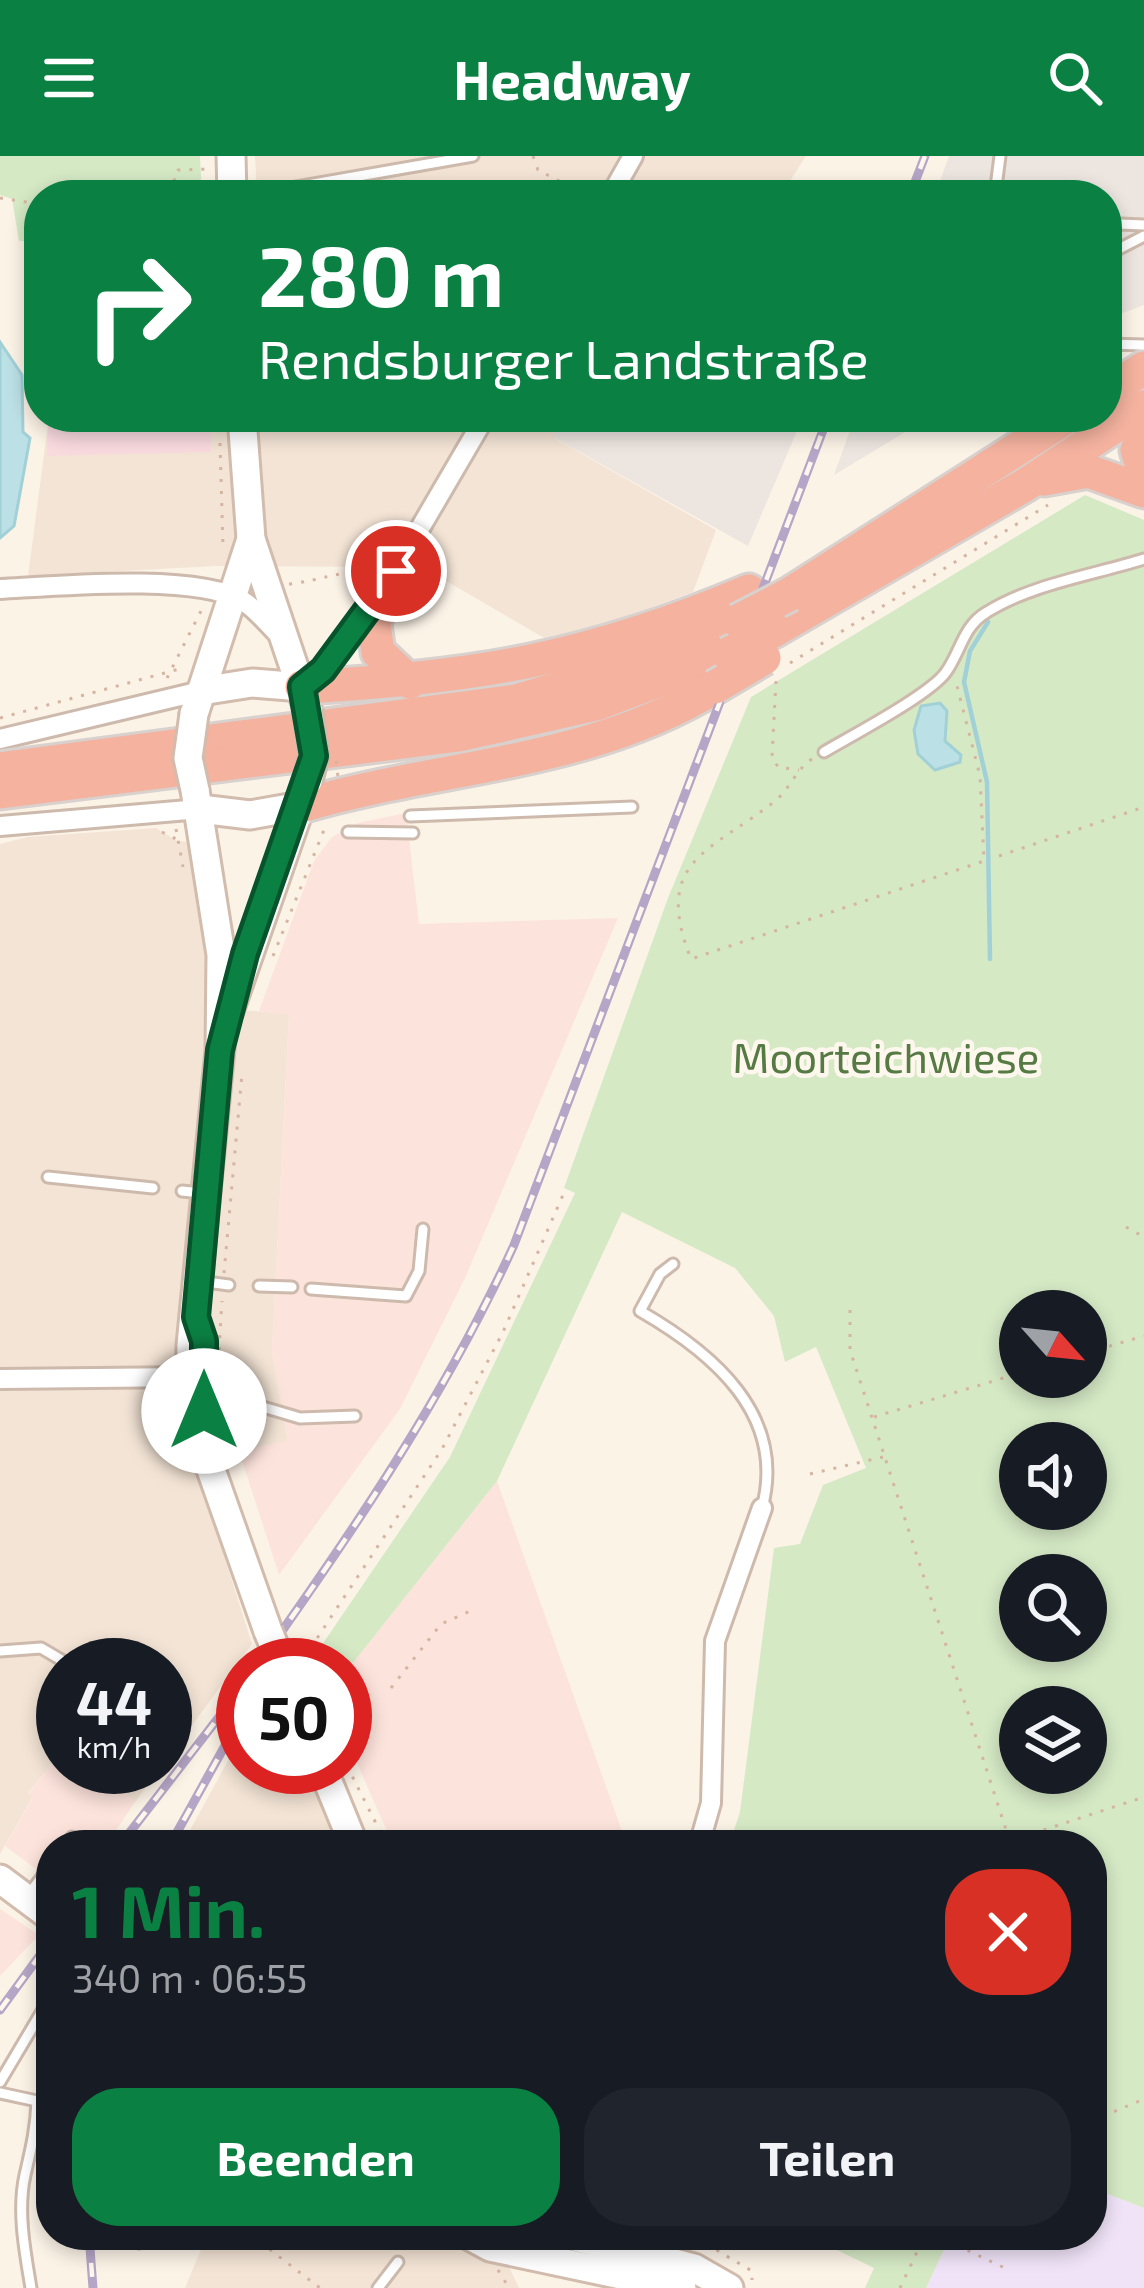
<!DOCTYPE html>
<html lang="de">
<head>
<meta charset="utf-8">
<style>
	body { margin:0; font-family:"Exo 2",sans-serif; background:#20242c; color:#f1f3f6; height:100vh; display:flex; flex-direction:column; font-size:45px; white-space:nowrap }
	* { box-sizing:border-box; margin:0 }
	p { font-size:39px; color:#9ea1a6 }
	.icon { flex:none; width:66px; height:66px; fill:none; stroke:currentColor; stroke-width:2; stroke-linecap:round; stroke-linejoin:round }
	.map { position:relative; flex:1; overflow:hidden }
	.sheet { position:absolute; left:36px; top:1674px; width:1071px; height:420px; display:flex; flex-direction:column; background:#171b24; border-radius:48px; box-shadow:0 6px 18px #0003 }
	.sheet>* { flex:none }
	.top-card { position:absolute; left:24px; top:24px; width:1098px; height:252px; border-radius:48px; box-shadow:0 6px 18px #0003; background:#0b8043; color:#fff; overflow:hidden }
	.needle { width:78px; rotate:117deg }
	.buttons { position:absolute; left:999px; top:1134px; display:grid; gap:24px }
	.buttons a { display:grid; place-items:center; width:108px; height:108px; border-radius:50%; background:#171b24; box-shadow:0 6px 18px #0003; font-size:60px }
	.speed { position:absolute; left:36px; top:1482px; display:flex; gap:24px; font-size:60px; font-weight:700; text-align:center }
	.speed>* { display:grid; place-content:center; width:156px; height:156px; border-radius:50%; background:#171b24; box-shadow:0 6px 18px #0003; line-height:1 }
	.speed small { font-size:30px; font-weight:400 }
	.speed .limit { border:18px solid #d22; background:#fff; color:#111 }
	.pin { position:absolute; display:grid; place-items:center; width:102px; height:102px; color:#fff; margin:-51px; border:6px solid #fff; border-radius:50%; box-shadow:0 3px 12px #0007 }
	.me { position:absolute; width:132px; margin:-66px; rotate:0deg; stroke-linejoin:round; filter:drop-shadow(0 0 9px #0008) }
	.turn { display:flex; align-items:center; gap:42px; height:252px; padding:0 36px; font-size:54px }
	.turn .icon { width:156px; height:156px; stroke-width:2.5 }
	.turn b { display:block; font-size:84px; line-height:102px }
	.round { display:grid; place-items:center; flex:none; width:126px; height:126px; border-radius:48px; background:#20242c }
	.headline { display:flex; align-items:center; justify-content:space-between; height:204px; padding:0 36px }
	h1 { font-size:72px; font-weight:700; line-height:90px; color:#0b8043 }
	.button { display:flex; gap:24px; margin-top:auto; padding:24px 36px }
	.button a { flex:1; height:138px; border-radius:48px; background:#0b8043; color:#fff; font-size:48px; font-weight:700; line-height:138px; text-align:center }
	.button a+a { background:#20242c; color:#f1f3f6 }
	header { display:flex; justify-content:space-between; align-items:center; height:156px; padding:0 36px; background:#0b8043; color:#fff; font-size:54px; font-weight:700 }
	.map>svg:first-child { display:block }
	.residential { fill:#f3e4d5 }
	.commercial { fill:#fce3db }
	.industrial { fill:#ece5e0 }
	.education { fill:#f0e3f8 }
	.medical { fill:#f9dadf }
	.green { fill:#d5e9c5; fill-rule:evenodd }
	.water { fill:#bbe0e5; stroke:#a2d0d7; stroke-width:3 }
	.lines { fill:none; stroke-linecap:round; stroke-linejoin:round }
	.stream { stroke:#a2d0d7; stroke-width:4.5 }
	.lane-casing { stroke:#cdbaad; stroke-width:15 }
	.street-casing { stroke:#cdbaad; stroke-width:24 }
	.secondary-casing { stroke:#d2bcad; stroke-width:33 }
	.highway-casing { stroke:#d8d1cd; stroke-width:39 }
	.path { stroke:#d6b4a2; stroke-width:3; stroke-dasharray:3 9; stroke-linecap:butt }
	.lane { stroke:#fff; stroke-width:9 }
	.street { stroke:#fff; stroke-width:18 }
	.secondary { stroke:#fff; stroke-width:27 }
	.highway { stroke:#f4b29f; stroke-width:33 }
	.rail-casing { stroke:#b5a5c6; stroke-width:9 }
	.rail { stroke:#fef7ed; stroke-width:4.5; stroke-dasharray:14; stroke-linecap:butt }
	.secondary-bridge-casing { stroke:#d2bcad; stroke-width:33; stroke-linecap:butt }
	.highway-bridge-casing { stroke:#d8d1cd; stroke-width:39; stroke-linecap:butt }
	.path-bridge { stroke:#d6b4a2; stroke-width:3; stroke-dasharray:3 9; stroke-linecap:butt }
	.secondary-bridge { stroke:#fff; stroke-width:27 }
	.highway-bridge { stroke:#f4b29f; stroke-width:33 }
	.route-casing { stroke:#07532c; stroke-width:30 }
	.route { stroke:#0b8043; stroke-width:21 }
	.labels { text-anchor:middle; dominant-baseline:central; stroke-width:9; stroke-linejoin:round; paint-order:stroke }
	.park-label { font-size:42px; fill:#557a43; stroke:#fef7ed }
</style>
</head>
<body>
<header><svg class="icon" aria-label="menu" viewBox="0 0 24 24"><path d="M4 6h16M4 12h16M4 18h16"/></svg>Headway<svg class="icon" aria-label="search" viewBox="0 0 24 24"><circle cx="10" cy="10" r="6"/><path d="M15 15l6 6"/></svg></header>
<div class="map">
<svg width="1144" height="2132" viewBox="0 0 1144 2132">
	<rect width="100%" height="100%" fill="#fcf3e7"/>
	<g class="residential">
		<polygon points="255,0 806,0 781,39 257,39"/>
		<polygon points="49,261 564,261 554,282 716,374 693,436 553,487 422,411 216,410 28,420"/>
		<polygon points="156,672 177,685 206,687 219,852 289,858 272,1195 288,1285 195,1308 252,1488 165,1606 165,1509 63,1509 63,1594 28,1637 32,1642 0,1698 0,688 28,681"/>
		<polygon points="243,1577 243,1611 308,1611 339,1689 182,1689"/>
		<polygon points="94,1611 161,1611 135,1646"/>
		<polygon points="207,2079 494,2079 519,2132 185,2132"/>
	</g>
	<g class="commercial">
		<polygon points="406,657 419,768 618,762 466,1120 400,1253 279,1419 239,1295 288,1285 272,1195 289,859 259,855 314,705 332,681 358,667"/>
		<polygon points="497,1325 627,1689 393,1689 345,1580 345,1517"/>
		<polygon points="63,1594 63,1611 94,1611 135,1646 106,1689 51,1689 51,1724 5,1690 32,1643 28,1638"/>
		<polygon points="0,1753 39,1779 0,1820"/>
	</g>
	<g class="industrial">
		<polygon points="949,0 1144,0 1144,149 1107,163 1107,39 935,39"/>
		<polygon points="564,261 803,261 748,390 553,281"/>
		<polygon points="855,261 930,261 834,319"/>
	</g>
	<polygon class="education" points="1092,2032 1144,2052 1144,2132 926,2132 951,2079 1092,2079"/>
	<polygon class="medical" points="49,261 211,261 211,296 47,300"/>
	<g class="green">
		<polygon points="0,0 200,0 202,39 39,39 39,85 19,85 12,43 0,39"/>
		<path d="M1085 339 1144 364V2052L1092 2032V1689H729L740 1656 774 1392 800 1388 823 1329 866 1312 816 1191 785 1206 774 1160 735 1112 622 1056 497 1325 345 1517V1509H316L313 1502 450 1301 575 1037 564 1032 668 742 751 541ZM1020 1155H1086V1221H1020ZM1020 1287H1086V1353H1020ZM1020 1419H1086V1485H1020ZM1020 1551H1086V1617H1020Z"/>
		<polygon points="806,2079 951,2079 926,2132 865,2132 874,2112"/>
	</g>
	<g class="water">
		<polygon points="0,186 22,219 23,276 30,282 14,370 0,382"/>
		<polygon points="940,547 947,555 945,585 961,599 960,606 935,614 918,598 914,574 921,550"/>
	</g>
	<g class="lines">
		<polyline class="stream" points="988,466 970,495 964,526 987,626 990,803"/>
		<g class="lane-casing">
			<g id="lane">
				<polyline points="250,39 473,0"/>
				<polyline points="995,39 1000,0"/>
				<polyline points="1107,74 1120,68 1144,69"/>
				<polyline points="1107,99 1144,80"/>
				<polyline points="1107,188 1144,189"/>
				<path d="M824 596C851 580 931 538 946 516 961 495 963 470 987 456 1032 428 1093 419 1144 403"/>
				<polyline points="410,660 632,651"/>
				<polyline points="348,676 413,677"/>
				<polyline points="48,1021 153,1032"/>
				<polyline points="182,1035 201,1037"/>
				<path d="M673 1108 660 1118 640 1155C713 1197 787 1259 762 1352"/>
				<polyline points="199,1125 229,1129"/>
				<polyline points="259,1130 292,1131"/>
				<polyline points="311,1133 406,1140 419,1115 423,1073"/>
				<polyline points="263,1251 300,1262 355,1260"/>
				<polyline points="204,1255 230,1252"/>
				<polyline points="0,1495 41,1492 70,1509"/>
				<polyline points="66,1689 72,1681"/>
				<polyline points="29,1738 51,1709"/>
				<polyline points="0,1926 51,1840"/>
				<path d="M0 1937 37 1945C36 1973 31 1993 25 2019 17 2055 25 2096 31 2132"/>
				<polyline points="137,2079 139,2087"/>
				<polyline points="378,2132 398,2106"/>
			</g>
		</g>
		<g class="street-casing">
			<g id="street">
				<polyline points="611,39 633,0"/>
				<path d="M0 433C56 430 197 417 243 445 256 453 267 467 278 478"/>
				<polyline points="306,528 323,514 381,439 485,261"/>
				<polyline points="0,583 201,535"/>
				<polyline points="0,670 200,653"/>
				<polyline points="0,1223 190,1221"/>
				<polyline points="699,1689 711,1647 715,1485 762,1352"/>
			</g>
		</g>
		<g class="secondary-casing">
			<g id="secondary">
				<polyline points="231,0 232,39"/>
				<polyline points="242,261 251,383 307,550"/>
				<polyline points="201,535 252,527 302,531"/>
				<polyline points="194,558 251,383"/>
				<polyline points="195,634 221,799 220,894 191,1189 190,1254 268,1475"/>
				<polyline points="200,653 250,659 301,650"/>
				<polyline points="229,855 307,631"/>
				<polyline points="322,1611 354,1689"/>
				<polyline points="0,1723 51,1761"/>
				<polyline points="468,2079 490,2091 682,2132"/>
				<polyline points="567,2079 694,2112 729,2132"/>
			</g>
		</g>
		<g class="highway-casing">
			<g id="highway">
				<polyline points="1107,236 1144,212"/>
				<polyline points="1144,280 1137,294 1144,317"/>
				<polyline points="1044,323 1088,315 1144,335"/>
				<polyline points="790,438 1067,261"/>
				<polyline points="381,439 374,469 378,496 410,526"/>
				<polyline points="775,474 1025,329 1144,251"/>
				<path d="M302 531C474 522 589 503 749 435"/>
				<polyline points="0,613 516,545 643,507 738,465"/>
				<polyline points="0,636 459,579 596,548 728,498"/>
				<path d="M301 650C439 609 589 609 715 531"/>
			</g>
		</g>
		<g class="path">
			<polyline points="533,0 538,14 561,26"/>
			<polyline points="154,39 177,22 178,14 211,13"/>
			<polyline points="0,42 39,48"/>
			<polyline points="220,287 223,391"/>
			<path d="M289 428C319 425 341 414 372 415"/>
			<polyline points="790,507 1048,349"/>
			<polyline points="167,522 203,451"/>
			<polyline points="776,525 772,601 778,611 799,614"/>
			<polyline points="0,562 183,512"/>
			<path d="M812 603C796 613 790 633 775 645 713 695 651 703 691 803L984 705 980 620 956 526"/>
			<polyline points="176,673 183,711"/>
			<polyline points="162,676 180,685"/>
			<polyline points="999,700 1144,651"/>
			<polyline points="273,800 324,674"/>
			<polyline points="1126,1071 1144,1081"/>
			<polyline points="224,1117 242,918"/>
			<polyline points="850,1154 850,1194 1011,1689"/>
			<polyline points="1086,1197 1144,1180"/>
			<polyline points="216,1242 222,1145"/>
			<polyline points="874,1261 1020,1217"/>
			<polyline points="810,1318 883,1301"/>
			<polyline points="304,1502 442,1293 503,1176 563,1039"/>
			<polyline points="391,1532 441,1468 475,1453"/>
			<polyline points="347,1610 387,1689"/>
			<polyline points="998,1689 1144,1641"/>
			<polyline points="1092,1965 1144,1943"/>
			<polyline points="671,2079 713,2092 752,2115 752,2124"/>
			<polyline points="935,2079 1007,2113"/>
			<polyline points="260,2086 320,2132"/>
			<polyline points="498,2114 509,2132"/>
			<polyline points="900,2132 925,2079"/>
		</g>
		<use href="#lane" class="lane"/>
		<use href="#street" class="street"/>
		<use href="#secondary" class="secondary"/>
		<use href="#highway" class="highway"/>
		<g class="rail-casing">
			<g id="rail">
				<polyline points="910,39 925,0"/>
				<path d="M258 1509C354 1374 445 1240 514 1089L828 261"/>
				<polyline points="120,1689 243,1530"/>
				<polyline points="170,1689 243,1557"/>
				<polyline points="0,1854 51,1784"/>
				<polyline points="89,2079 93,2132"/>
			</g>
		</g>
		<use href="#rail" class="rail"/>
		<g class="secondary-bridge-casing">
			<g id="secondary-bridge">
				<polyline points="308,554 314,600 308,625"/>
				<polyline points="194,558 188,602 195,634"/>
				<polyline points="268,1475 282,1509"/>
			</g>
		</g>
		<g class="highway-bridge-casing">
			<g id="highway-bridge">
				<polyline points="738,465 790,438"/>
				<polyline points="728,498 775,474"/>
				<polyline points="715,531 764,502"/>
			</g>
		</g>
		<polyline class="path-bridge" points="336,605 338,621"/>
		<use href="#secondary-bridge" class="secondary-bridge"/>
		<use href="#highway-bridge" class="highway-bridge"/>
	</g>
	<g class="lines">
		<g class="route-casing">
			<polyline id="route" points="204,1255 204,1185 196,1161 220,894 245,798 314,600 302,531 323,514 396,415"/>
		</g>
		<use href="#route" class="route"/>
	</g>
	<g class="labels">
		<g class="park-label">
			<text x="886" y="900">Moorteichwiese</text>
		</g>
	</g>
</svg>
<div class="buttons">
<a><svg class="needle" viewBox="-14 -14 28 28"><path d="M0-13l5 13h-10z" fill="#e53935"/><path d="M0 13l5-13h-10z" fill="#9ea1a6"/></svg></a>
<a><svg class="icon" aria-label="sound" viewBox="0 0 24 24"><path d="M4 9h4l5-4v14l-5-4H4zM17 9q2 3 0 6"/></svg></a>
<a><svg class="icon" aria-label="search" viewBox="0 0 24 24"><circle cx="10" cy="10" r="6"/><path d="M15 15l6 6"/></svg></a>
<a><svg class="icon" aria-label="layers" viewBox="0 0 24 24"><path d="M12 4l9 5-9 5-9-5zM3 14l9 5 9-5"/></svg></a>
</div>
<div class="speed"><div>44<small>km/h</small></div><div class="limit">50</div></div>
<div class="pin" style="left:396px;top:415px;background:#d93025"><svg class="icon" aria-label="arrive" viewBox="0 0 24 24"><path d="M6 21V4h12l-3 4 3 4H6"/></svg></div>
<svg class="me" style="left:204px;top:1255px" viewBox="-20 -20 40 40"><circle r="19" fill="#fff"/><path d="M0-13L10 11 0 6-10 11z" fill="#0b8043"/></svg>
<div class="top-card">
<div class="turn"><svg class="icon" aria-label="right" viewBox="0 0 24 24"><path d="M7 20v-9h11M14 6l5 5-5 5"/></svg><div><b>280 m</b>Rendsburger Landstraße</div></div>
</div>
<section class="sheet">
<div class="headline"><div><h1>1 Min.</h1><p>340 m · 06:55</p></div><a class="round" style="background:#d93025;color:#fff"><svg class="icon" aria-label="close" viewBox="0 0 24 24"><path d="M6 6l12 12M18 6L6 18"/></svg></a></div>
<div class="button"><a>Beenden</a><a>Teilen</a></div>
</section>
</div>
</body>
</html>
